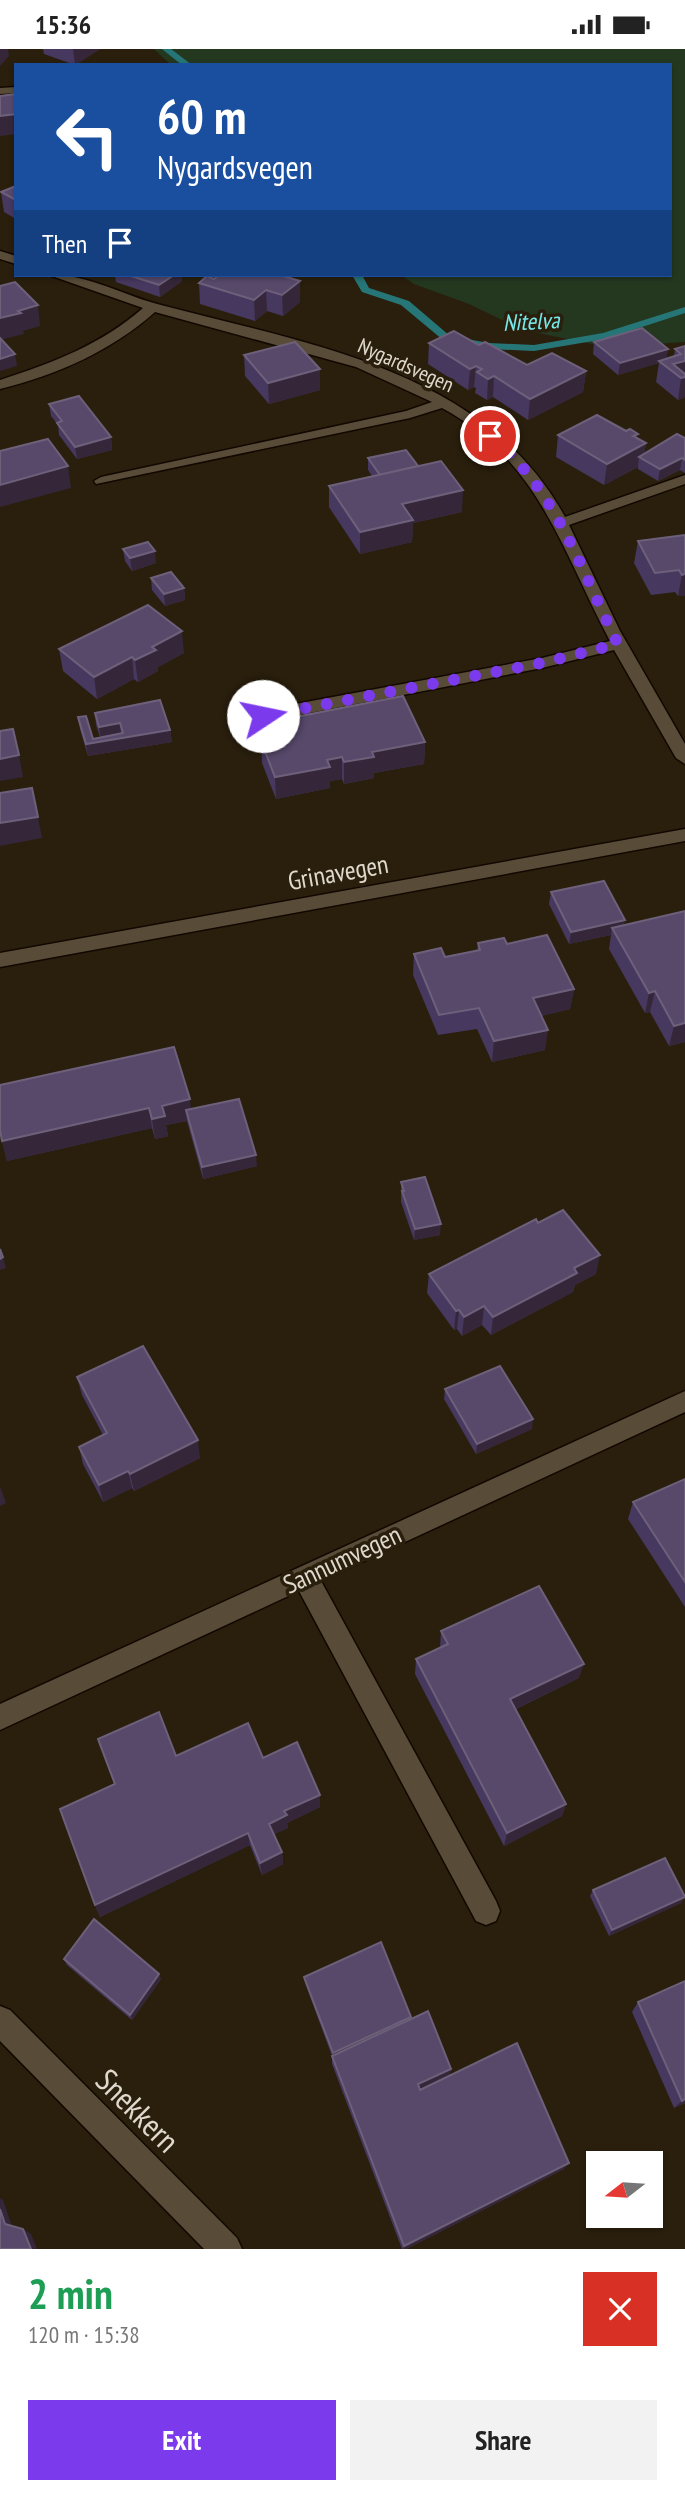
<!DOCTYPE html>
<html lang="en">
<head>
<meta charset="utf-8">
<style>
	body { margin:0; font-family:"PT Sans Narrow",sans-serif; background:#f2f2f2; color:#222; height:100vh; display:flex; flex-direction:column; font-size:26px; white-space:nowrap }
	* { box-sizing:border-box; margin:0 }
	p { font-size:23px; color:#767676 }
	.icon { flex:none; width:38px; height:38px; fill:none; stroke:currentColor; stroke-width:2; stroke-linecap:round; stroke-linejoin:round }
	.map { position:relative; height:2200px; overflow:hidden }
	.drawer { display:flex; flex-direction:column; background:#fff; flex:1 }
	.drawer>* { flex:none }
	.banner { position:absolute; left:14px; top:14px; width:658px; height:214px; border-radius:0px; box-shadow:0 2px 5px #0004; background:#1a4fa0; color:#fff; overflow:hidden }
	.needle { width:46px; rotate:253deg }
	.tools { position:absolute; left:586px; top:2102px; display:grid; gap:14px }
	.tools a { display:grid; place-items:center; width:77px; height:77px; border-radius:0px; background:#fff; box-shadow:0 2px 5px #0004; font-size:35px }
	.pin { position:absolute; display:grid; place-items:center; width:60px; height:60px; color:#fff; margin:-30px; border:4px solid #fff; border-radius:50%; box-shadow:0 2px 7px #0007 }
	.me { position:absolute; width:77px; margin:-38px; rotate:79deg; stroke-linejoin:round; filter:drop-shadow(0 0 5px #0008) }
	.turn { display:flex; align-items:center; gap:24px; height:147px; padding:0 28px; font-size:32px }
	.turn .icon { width:91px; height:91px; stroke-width:2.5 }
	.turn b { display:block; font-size:49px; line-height:60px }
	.then { display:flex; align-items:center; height:66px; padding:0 28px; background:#0003; gap:14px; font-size:26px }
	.round { display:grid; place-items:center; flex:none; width:74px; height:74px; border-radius:0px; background:#f2f2f2 }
	.summary { display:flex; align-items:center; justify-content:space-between; height:119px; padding:0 28px }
	h1 { font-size:42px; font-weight:700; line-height:52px; color:#1e9e55 }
	.action { display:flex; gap:14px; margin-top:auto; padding:14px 28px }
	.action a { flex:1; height:80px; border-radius:0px; background:#7c3aed; color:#fff; font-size:28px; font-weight:700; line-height:80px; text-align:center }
	.action a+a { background:#f2f2f2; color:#222 }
	.status { display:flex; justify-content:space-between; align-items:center; height:49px; padding:0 35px; background:#fff; direction:ltr }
	.status svg { height:19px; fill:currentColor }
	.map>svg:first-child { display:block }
	.green { fill:#243820 }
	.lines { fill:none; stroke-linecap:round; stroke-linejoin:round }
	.stream { fill:#267677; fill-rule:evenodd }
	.minor-casing { stroke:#120800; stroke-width:3 }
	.minor { fill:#584c38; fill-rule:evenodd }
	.wall { fill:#47385f }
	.shaded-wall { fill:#352739 }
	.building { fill:#58496b; stroke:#6d607a; stroke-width:2 }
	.route { stroke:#7c3aed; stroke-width:12; stroke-dasharray:0 21.6 }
	.labels { text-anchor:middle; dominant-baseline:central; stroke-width:7; stroke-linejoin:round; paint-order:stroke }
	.far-street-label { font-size:21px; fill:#e0d9cd; stroke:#2a1f0d }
	.far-water-label { font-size:23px; font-style:italic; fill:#76e9eb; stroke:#2a1f0d }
	.street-label { font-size:26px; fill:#e0d9cd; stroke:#2a1f0d }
	.near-street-label { font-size:32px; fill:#e0d9cd; stroke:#2a1f0d }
</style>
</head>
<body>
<div class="status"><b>15:36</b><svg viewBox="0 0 49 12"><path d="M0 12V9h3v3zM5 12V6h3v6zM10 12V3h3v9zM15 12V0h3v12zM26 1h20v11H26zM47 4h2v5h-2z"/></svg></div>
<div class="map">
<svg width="685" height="2200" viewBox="0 0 685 2200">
	<rect width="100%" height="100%" fill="#2a1f0d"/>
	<polygon class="green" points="154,0 685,0 685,293 607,298 523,281 469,255 414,235 401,226 670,226 670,16 171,16"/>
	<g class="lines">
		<g class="stream">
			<polygon points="162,0 171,0 192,16 182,16"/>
			<polygon points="352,226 362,226 369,239 409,252 450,287 489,294 534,296 603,284 685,258 685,264 605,290 534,302 489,300 443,291 401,256 362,243"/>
		</g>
		<g class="minor-casing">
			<g id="minor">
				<polygon points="16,38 16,44 0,45 0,39"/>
				<polygon points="0,202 16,207 16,215 0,210"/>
				<path d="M49 226C86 224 125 247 161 256 308 295 485 321 565 468L685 426V435L569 476 620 582 685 695V715L676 709 614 601 542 619 263 673 257 671 254 667 257 663 263 661 542 609 610 592C562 502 539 411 442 359L410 369 96 435 94 432 101 428 406 362 432 353 356 318 155 263C111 302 57 326 0 340V331C52 314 101 296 143 259Z"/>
				<polygon points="685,780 685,792 0,918 0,904"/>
				<polygon points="685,1342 685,1363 321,1532 496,1852 500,1862 496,1872 486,1876 476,1872 299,1542 0,1681 0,1655"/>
				<polygon points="0,1957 10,1961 237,2189 242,2200 204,2200 0,1992"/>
			</g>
		</g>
		<use href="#minor" class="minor"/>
	</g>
	<g class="wall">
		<polygon points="43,0 100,0 75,16 44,5"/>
		<polygon points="16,137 16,170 4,163 1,143"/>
		<polygon points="115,226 181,226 182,232 160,248 116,233"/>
		<polygon points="214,230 300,232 300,253 283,267 267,262 255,272 200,255 199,234"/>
		<polygon points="594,293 668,300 666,310 674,307 675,300 685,297 685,348 678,351 656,333 659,314 618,326 593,305"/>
		<polygon points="429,294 479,296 527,316 586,322 583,343 528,371 493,348 487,351 475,344 476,339 474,338 468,341 428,315"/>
		<polygon points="244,306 320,320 320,341 269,355 245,327"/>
		<polygon points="49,355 111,388 112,401 77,410 59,386 58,376 51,367"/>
		<polygon points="558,386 637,389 646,394 644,405 685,389 685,424 680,421 658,432 638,420 638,418 604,436 556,408"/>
		<polygon points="368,409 418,417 462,463 413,474 412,493 360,505 329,458 329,437 372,427 368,421"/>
		<polygon points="685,486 685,547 678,547 675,543 651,546 634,514 638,492"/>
		<polygon points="123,500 156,514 132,522 125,512"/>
		<polygon points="151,529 184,539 185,551 165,557 152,541"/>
		<polygon points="59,600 184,604 158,618 158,622 138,633 134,630 97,650 63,622"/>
		<polygon points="95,664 170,681 172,693 88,707 80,680 78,668 93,690 100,688 96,676"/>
		<polygon points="285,670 425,693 424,715 374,724 374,729 344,735 342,730 330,732 330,739 276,750 262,714 261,692 286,688"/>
		<polygon points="551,843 624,876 685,862 685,993 669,997 650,963 645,964 609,900 611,886 569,895 549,855"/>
		<polygon points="478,894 507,895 574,940 570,960 541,967 545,1001 492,1013 477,980 438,986 413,926 414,905 445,908 477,902"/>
		<polygon points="174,998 191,1060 257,1117 203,1130 187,1072 166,1076 168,1087 155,1090 152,1079 7,1112 2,1092"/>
		<polygon points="401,1133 440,1186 414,1191 401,1153"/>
		<polygon points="538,1174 596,1225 575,1236 573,1243 491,1286 482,1276 462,1287 457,1280 454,1281 427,1244 429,1225"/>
		<polygon points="77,1328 200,1409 134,1442 132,1439 103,1453 83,1415 79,1398 103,1386 82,1346"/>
		<polygon points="445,1340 532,1380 476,1405 444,1350"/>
		<polygon points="685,1430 685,1558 628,1470 633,1453"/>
		<polygon points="441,1582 579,1629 516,1660 566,1755 562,1767 504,1797 415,1625 416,1610 440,1599"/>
		<polygon points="98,1690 176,1707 263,1709 320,1746 320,1758 287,1774 288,1779 274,1785 282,1803 283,1815 262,1826 250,1796 100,1868 95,1856 114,1735"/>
		<polygon points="593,1841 681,1854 609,1887 590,1847"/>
		<polygon points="64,1910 161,1930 132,1971 67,1916"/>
		<polygon points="304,1928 411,1969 451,2020 449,2027 564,2120 406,2200 402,2200 332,2015 332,2007 305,1934"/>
		<polygon points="685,1932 685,2054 674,2059 632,1963 638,1953"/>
	</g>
	<g class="shaded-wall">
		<polygon points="0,0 8,0 9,7 0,17"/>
		<polygon points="73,0 100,0 75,16"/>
		<polygon points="16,65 16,85 0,87 0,67"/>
		<polygon points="174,226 181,226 182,232 160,248 159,236"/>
		<polygon points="300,232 300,253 283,267 282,246"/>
		<polygon points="266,241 267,262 255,272 254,251"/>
		<polygon points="38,256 40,277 23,282 24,285 0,291 0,269 18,262"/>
		<polygon points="668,300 666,312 659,312 659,314 618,326 620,314"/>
		<polygon points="15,305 17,317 0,322 0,310"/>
		<polygon points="685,312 685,348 678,351 681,329 673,315"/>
		<polygon points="476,317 474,338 468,341 470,320"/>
		<polygon points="320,320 320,341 269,355 268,334"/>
		<polygon points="586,322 583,343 528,371 530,350"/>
		<polygon points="494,327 493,348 487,351 488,330"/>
		<polygon points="638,385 635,400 646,394 643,411 639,408 638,418 604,436 607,415 633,387"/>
		<polygon points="111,388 112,401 77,410 75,398"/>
		<polygon points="682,409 680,421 658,432 660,420"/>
		<polygon points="68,417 71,439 0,458 0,436"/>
		<polygon points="463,441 462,463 413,474 412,493 360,505 360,483 402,455"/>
		<polygon points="155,502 156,514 132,522 130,509"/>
		<polygon points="685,525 685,547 678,547 682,526"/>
		<polygon points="184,539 185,551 165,557 164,545"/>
		<polygon points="182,582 184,604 158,618 158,622 138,633 135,611 152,598"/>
		<polygon points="132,608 134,630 97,650 94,628"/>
		<polygon points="120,674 121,686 101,690 99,678"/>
		<polygon points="170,681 172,693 88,707 86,695"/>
		<polygon points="425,693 424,715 374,724 374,729 344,735 344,713 372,703"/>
		<polygon points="19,706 23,728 0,732 0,710"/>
		<polygon points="342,708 342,730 330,732 330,739 276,750 275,728 327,711"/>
		<polygon points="38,768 42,789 0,797 0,774"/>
		<polygon points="625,871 623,883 612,879 611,886 569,895 571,883"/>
		<polygon points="574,940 570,960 530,970 533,949"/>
		<polygon points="655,942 650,963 645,964 649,944"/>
		<polygon points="685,974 685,993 669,997 674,977"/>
		<polygon points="548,981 545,1001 492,1013 494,992"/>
		<polygon points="190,1050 192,1071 186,1061 187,1072 166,1076 168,1087 155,1090 152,1070 162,1057"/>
		<polygon points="149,1059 152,1079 7,1112 2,1092"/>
		<polygon points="256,1106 257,1117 203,1130 202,1118"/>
		<polygon points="441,1175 440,1186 414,1191 415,1180"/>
		<polygon points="600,1206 596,1225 575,1236 573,1243 491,1286 493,1268 574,1219"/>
		<polygon points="3,1208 6,1219 0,1221 0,1210"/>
		<polygon points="484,1257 482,1276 462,1287 464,1268"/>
		<polygon points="459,1261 457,1280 454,1281 456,1262"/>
		<polygon points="533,1370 532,1380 476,1405 477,1395"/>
		<polygon points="198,1391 200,1409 134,1442 130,1425"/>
		<polygon points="128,1422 132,1439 103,1453 99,1436"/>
		<polygon points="0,1437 6,1454 0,1457"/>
		<polygon points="584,1615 579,1629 507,1664 510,1650"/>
		<polygon points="320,1746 320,1758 287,1774 288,1779 270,1787 269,1775 284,1762"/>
		<polygon points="566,1755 562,1767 504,1797 507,1784"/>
		<polygon points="248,1784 250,1796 100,1868 95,1856"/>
		<polygon points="282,1803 283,1815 262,1826 260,1814"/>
		<polygon points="685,1848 681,1854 609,1887 612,1881"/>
		<polygon points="159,1925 161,1930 132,1971 130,1966"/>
		<polygon points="411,1968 411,1973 333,2009 333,2004"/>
		<polygon points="451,2020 449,2028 417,2043 418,2035"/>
		<polygon points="685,2050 685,2054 674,2059 682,2052"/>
		<polygon points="569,2114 564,2120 406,2200 403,2200 404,2197"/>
		<polygon points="0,2149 3,2151 13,2180 5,2175 0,2160"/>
		<polygon points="23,2180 31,2185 37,2200 31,2200"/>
	</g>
	<g class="building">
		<polygon points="16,45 16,65 0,67 0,47"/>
		<polygon points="16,137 16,151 1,143"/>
		<polygon points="128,226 174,226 159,236"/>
		<polygon points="219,226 280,226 300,232 282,246 266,241 254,251 199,234 207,227 214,230"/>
		<polygon points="15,233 38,256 18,262 21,264 0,269 0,237"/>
		<polygon points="642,279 668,300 620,314 594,293"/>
		<polygon points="454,282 479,296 485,293 527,316 552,304 586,322 530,350 494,327 488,330 477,323 482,320 476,317 470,320 429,294"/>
		<polygon points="0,289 15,305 0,310"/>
		<polygon points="295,293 320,320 268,334 244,306"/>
		<polygon points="685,297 685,312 673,315 685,325 685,328 681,329 659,312 681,305 675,300"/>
		<polygon points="79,347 111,388 75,398 57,374 62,372 49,355"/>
		<polygon points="597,366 626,382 630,380 638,385 633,387 646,394 607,415 558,386"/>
		<polygon points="677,385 685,389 685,411 682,409 660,420 639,408"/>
		<polygon points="48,390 68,417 0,436 0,402"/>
		<polygon points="406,401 418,417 380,426 368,409"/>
		<polygon points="441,412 463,441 402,455 413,471 360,483 329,437"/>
		<polygon points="685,486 685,525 682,526 679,521 655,524 638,492"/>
		<polygon points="148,493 155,502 130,509 123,500"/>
		<polygon points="171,523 184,539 164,545 151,529"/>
		<polygon points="148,556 182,582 152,598 156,601 135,611 132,608 94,628 59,600"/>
		<polygon points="403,647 425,693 372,703 374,708 344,713 342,708 327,711 330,718 275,728 261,692 292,686 285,670"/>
		<polygon points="160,651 170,681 86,695 78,668 86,667 93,690 123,684 120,674 99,678 95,664"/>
		<polygon points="13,680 19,706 0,710 0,682"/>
		<polygon points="32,739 38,768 0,774 0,744"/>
		<polygon points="604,832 625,871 571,883 551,843"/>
		<polygon points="685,862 685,974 674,977 655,942 649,944 612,879"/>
		<polygon points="547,886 574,940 533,949 548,981 494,992 479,959 439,966 414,905 441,899 445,908 480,901 478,894 504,889 507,895"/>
		<polygon points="174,998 190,1050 162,1057 165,1067 152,1070 149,1059 2,1092 0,1081 0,1036"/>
		<polygon points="239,1050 256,1106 202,1118 186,1061"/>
		<polygon points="425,1128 441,1175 415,1180 402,1142 404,1142 401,1133"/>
		<polygon points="563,1161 600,1206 574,1219 577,1224 493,1268 484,1257 464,1268 459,1261 456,1262 429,1225 536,1170 538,1174"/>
		<polygon points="0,1200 3,1208 0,1210"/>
		<polygon points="143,1297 198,1391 130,1425 128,1422 99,1436 79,1398 107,1384 77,1328"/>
		<polygon points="500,1317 533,1370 477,1395 445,1340"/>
		<polygon points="685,1430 685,1533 633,1453"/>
		<polygon points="539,1537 584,1615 510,1650 566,1755 507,1784 416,1610 448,1595 441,1582"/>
		<polygon points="159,1663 176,1707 248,1674 263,1709 297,1693 320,1746 284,1762 287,1766 269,1775 282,1803 260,1814 248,1784 95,1856 60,1760 115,1735 98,1690"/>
		<polygon points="665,1809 685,1848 612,1881 593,1841"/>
		<polygon points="94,1870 159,1925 130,1966 64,1910"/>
		<polygon points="381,1893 411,1968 333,2004 304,1928"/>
		<polygon points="685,1932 685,2050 682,2052 638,1953"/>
		<polygon points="428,1962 451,2020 418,2035 420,2041 517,1994 569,2114 404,2197 332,2007"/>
		<polygon points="0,2160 5,2175 23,2180 31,2200 0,2200"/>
	</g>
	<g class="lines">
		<path class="route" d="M263 667 542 614 618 595C581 522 556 439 490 387"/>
	</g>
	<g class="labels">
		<g class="far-street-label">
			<text transform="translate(406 316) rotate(24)">Nygardsvegen</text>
		</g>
		<g class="far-water-label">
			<text transform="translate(531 272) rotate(-3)">Nitelva</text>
		</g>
		<g class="street-label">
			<text transform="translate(338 823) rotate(-10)">Grinavegen</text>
			<text transform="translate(342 1510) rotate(-25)">Sannumvegen</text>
		</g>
		<g class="near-street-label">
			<text transform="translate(138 2061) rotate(45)">Snekkern</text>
		</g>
	</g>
</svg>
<div class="tools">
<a><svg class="needle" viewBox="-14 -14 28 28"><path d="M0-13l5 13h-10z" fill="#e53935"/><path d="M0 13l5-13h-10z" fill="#767676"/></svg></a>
</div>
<div class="pin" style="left:490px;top:387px;background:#d93025"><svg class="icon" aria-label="arrive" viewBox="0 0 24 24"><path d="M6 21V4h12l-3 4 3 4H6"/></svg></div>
<svg class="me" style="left:263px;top:667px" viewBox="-20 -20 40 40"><circle r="19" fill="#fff"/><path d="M0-13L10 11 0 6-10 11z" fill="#7c3aed"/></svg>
<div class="banner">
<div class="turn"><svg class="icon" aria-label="left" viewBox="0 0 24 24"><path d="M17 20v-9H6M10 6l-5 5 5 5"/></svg><div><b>60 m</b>Nygardsvegen</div></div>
<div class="then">Then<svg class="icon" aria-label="arrive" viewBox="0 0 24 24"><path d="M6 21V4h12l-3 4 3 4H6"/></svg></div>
</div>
</div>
<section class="drawer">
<div class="summary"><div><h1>2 min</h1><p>120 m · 15:38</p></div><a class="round" style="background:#d93025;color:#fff"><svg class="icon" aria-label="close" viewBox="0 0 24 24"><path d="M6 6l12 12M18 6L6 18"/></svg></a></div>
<div class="action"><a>Exit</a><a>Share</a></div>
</section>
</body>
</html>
